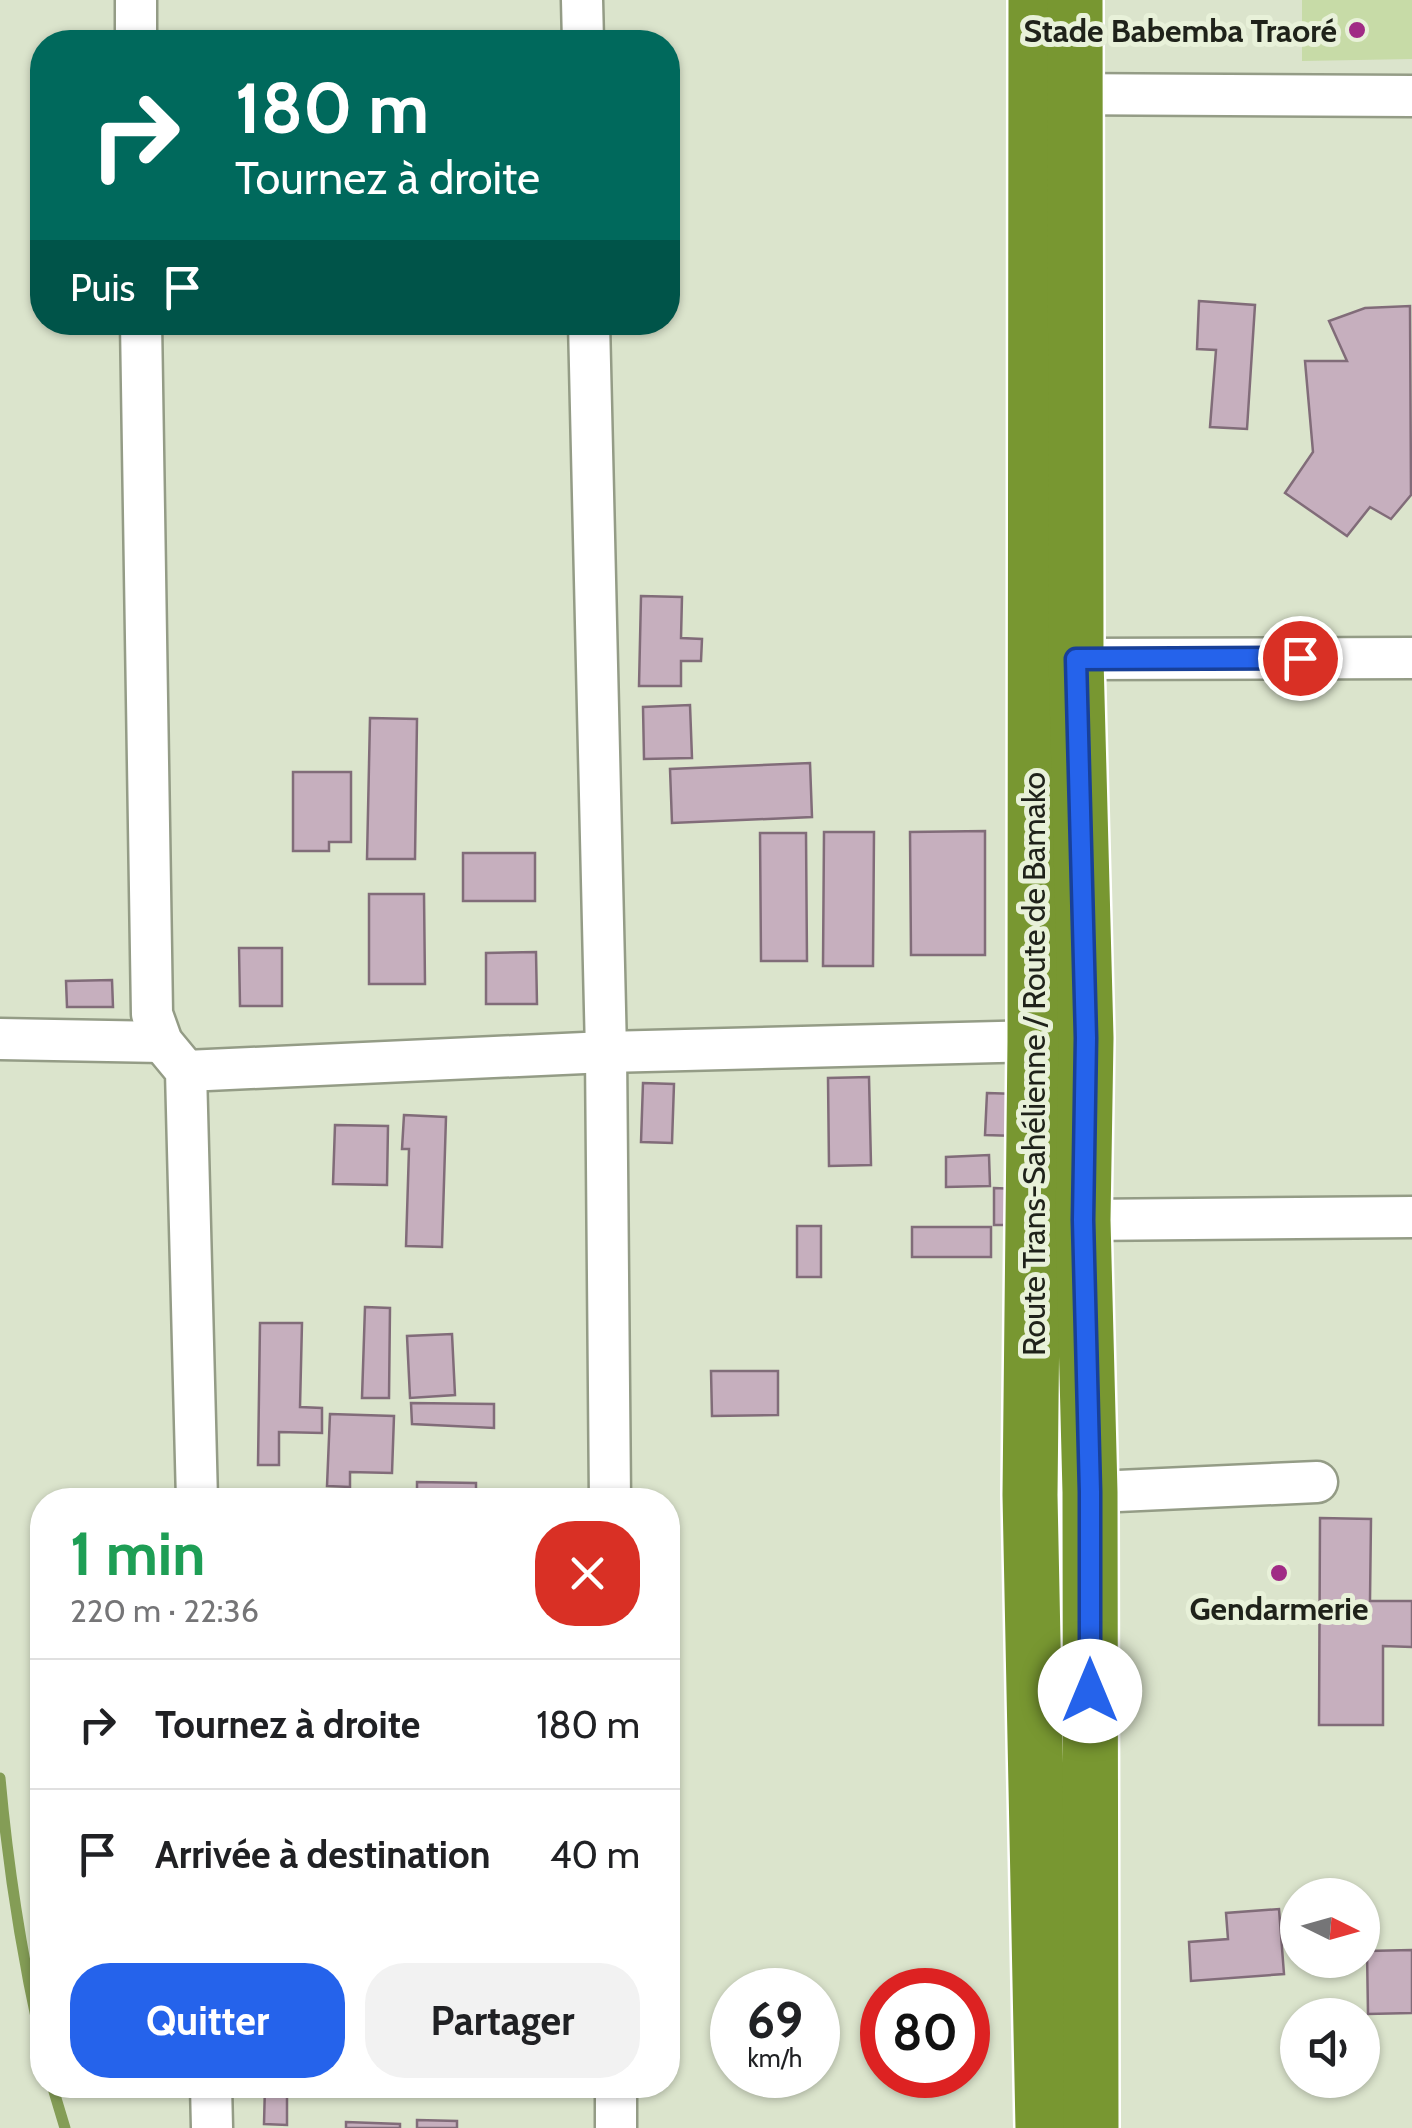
<!DOCTYPE html>
<html lang="fr">
<head>
<meta charset="utf-8">
<style>
	body { margin:0; font-family:Cabin,sans-serif; background:#f2f2f2; color:#202124; height:100vh; display:flex; flex-direction:column; font-size:38px; white-space:nowrap }
	* { box-sizing:border-box; margin:0 }
	p { font-size:32px; color:#757577 }
	.icon { flex:none; width:55px; height:55px; fill:none; stroke:currentColor; stroke-width:2; stroke-linecap:round; stroke-linejoin:round }
	.map { position:relative; flex:1; overflow:hidden }
	.details { position:absolute; left:30px; top:1488px; width:650px; height:610px; display:flex; flex-direction:column; background:#fff; border-radius:40px; box-shadow:0 2px 8px #0004 }
	.details>* { flex:none }
	.banner { position:absolute; left:30px; top:30px; width:650px; height:305px; border-radius:40px; box-shadow:0 2px 8px #0004; background:#00695c; color:#fff; overflow:hidden }
	.needle { width:65px; rotate:95deg }
	.controls { position:absolute; left:1280px; top:1878px; display:grid; gap:20px }
	.controls a { display:grid; place-items:center; width:100px; height:100px; border-radius:50%; background:#fff; box-shadow:0 2px 8px #0004; font-size:50px }
	.speed { position:absolute; left:710px; top:1968px; display:flex; gap:20px; font-size:50px; font-weight:700; text-align:center }
	.speed>* { display:grid; place-content:center; width:130px; height:130px; border-radius:50%; background:#fff; box-shadow:0 2px 8px #0004; line-height:1 }
	.speed small { font-size:25px; font-weight:400 }
	.speed .limit { border:15px solid #d22; background:#fff; color:#111 }
	.pin { position:absolute; display:grid; place-items:center; width:85px; height:85px; color:#fff; margin:-42px; border:5px solid #fff; border-radius:50%; box-shadow:0 2px 10px #0007 }
	.me { position:absolute; width:110px; margin:-55px; rotate:0deg; stroke-linejoin:round; filter:drop-shadow(0 0 8px #0008) }
	.turn { display:flex; align-items:center; gap:35px; height:210px; padding:0 40px; font-size:45px }
	.turn .icon { width:130px; height:130px; stroke-width:2.5 }
	.turn b { display:block; font-size:70px; line-height:85px }
	.then { display:flex; align-items:center; height:95px; padding:0 40px; background:#0003; gap:20px; font-size:38px }
	.round { display:grid; place-items:center; flex:none; width:105px; height:105px; border-radius:40px; background:#f2f2f2 }
	.head { display:flex; align-items:center; justify-content:space-between; height:170px; padding:0 40px }
	h1 { font-size:60px; font-weight:700; line-height:75px; color:#1e9e55 }
	.action { display:flex; gap:20px; margin-top:auto; padding:20px 40px }
	.action a { flex:1; height:115px; border-radius:40px; background:#2563eb; color:#fff; font-size:40px; font-weight:700; line-height:115px; text-align:center }
	.action a+a { background:#f2f2f2; color:#202124 }
	ul { padding:0; list-style:none }
	li { display:flex; align-items:center; gap:30px; height:130px; padding:0 40px; border-top:2px solid #e0e0e0 }
	li div { flex:1 }
	li b { display:block; font-size:38px }
	li em { font-style:normal }
	.map>svg:first-child { display:block }
	.green { fill:#c7dba7 }
	.lines { fill:none; stroke-linecap:round; stroke-linejoin:round }
	.stream { stroke:#849d56; stroke-width:11 }
	.building { fill:#c6afbe; stroke:#816c79; stroke-width:2.5 }
	.minor-casing { stroke:#949c86; stroke-width:45 }
	.highway-casing { stroke:#fff; stroke-width:60 }
	.minor { stroke:#fff; stroke-width:40 }
	.highway { stroke:#789731; stroke-width:55 }
	.route-casing { stroke:#184099; stroke-width:25 }
	.route { stroke:#2563eb; stroke-width:18 }
	.poi-dot { fill:#a02b85; stroke:#e8f1d9; stroke-width:4 }
	.labels { text-anchor:middle; dominant-baseline:central; stroke-width:10; stroke-linejoin:round; paint-order:stroke }
	.poi-label { font-size:32px; font-weight:bold; fill:#1f221a; stroke:#e8f1d9; text-anchor:end }
	.street-label { font-size:32px; fill:#1f221a; stroke:#e8f1d9 }
</style>
</head>
<body>
<div class="map">
<svg width="1412" height="2128" viewBox="0 0 1412 2128">
	<rect width="100%" height="100%" fill="#dbe4cc"/>
	<polygon class="green" points="1302,0 1412,0 1412,59 1302,61"/>
	<g class="lines">
		<g class="stream">
			<path d="M0 1778C8 1868 22 1957 42 2045"/>
			<polyline points="52,2085 65,2128"/>
		</g>
	</g>
	<g class="building">
		<polygon points="1199,301 1255,305 1247,429 1210,427 1216,350 1197,349"/>
		<polygon points="1410,306 1411,495 1391,519 1370,507 1347,536 1285,493 1313,452 1305,361 1347,361 1329,321 1365,308"/>
		<polygon points="641,596 682,597 681,638 702,639 701,661 681,661 681,686 639,686"/>
		<polygon points="690,705 692,758 644,759 643,707"/>
		<polygon points="370,718 417,719 415,859 367,859"/>
		<polygon points="810,763 812,817 672,823 670,769"/>
		<polygon points="293,772 351,772 351,842 329,842 329,851 293,851"/>
		<polygon points="985,831 985,955 911,955 910,832"/>
		<polygon points="824,832 874,832 873,966 823,966"/>
		<polygon points="760,833 806,833 807,961 761,961"/>
		<rect x="463" y="853" width="72" height="48"/>
		<polygon points="369,894 424,894 425,984 369,984"/>
		<polygon points="239,948 282,948 282,1006 240,1006"/>
		<polygon points="536,952 537,1004 486,1004 486,953"/>
		<polygon points="112,980 113,1007 67,1007 66,981"/>
		<polygon points="869,1077 871,1165 829,1166 828,1078"/>
		<polygon points="643,1083 674,1084 672,1143 641,1142"/>
		<polygon points="987,1093 1020,1094 1019,1136 985,1135"/>
		<polygon points="404,1115 446,1117 442,1247 406,1246 409,1149 402,1149"/>
		<polygon points="335,1125 388,1126 387,1185 333,1184"/>
		<polygon points="989,1155 990,1186 946,1187 946,1157"/>
		<polygon points="994,1188 1017,1189 1017,1225 994,1225"/>
		<rect x="797" y="1226" width="24" height="51"/>
		<rect x="912" y="1227" width="79" height="30"/>
		<polygon points="365,1307 390,1308 389,1398 362,1398"/>
		<polygon points="260,1323 302,1323 300,1407 322,1408 322,1433 279,1432 279,1465 258,1465"/>
		<polygon points="452,1334 455,1395 410,1398 407,1336"/>
		<polygon points="711,1371 778,1371 778,1415 712,1416"/>
		<polygon points="411,1403 494,1404 494,1428 412,1424"/>
		<polygon points="330,1414 394,1416 392,1473 350,1472 350,1487 327,1486"/>
		<polygon points="417,1482 476,1483 476,1500 417,1500"/>
		<polygon points="1320,1518 1371,1519 1370,1601 1412,1601 1412,1647 1383,1646 1383,1725 1319,1725"/>
		<polygon points="1279,1909 1284,1974 1191,1981 1189,1942 1228,1939 1226,1913"/>
		<polygon points="1412,1950 1412,2013 1368,2014 1367,1951"/>
		<polygon points="265,2085 287,2085 287,2125 264,2124"/>
		<polygon points="414,2085 454,2085 454,2093 413,2092"/>
		<polygon points="417,2120 457,2121 457,2128 417,2128"/>
		<polygon points="346,2122 400,2124 400,2128 346,2128"/>
	</g>
	<g class="lines">
		<g class="minor-casing">
			<g id="minor">
				<polyline points="136,0 136,42"/>
				<polyline points="582,0 583,42"/>
				<polyline points="1050,94 1412,96"/>
				<polyline points="141,322 152,1014 162,1042 186,1071 197,1500"/>
				<polyline points="589,322 606,1052 610,1500"/>
				<polyline points="1049,661 1076,659 1412,658"/>
				<polyline points="0,1039 162,1042"/>
				<polyline points="186,1071 606,1052 1035,1041"/>
				<polyline points="1083,1220 1412,1217"/>
				<polyline points="1030,1495 1317,1482"/>
				<polyline points="211,2085 212,2128"/>
				<polyline points="616,2085 616,2128"/>
			</g>
		</g>
		<g class="highway-casing">
			<g id="highway">
				<polyline points="1036,0 1035,1041 1030,1495 1043,2128"/>
				<polyline points="1075,0 1076,659 1086,1038 1083,1220 1090,1492 1091,2128"/>
			</g>
		</g>
		<use href="#minor" class="minor"/>
		<use href="#highway" class="highway"/>
	</g>
	<g class="lines">
		<g class="route-casing">
			<polyline id="route" points="1090,1691 1090,1492 1083,1220 1086,1038 1076,659 1300,658"/>
		</g>
		<use href="#route" class="route"/>
	</g>
	<g class="poi-dot">
		<circle cx="1357" cy="30" r="10"/>
		<circle cx="1279" cy="1573" r="10"/>
	</g>
	<g class="labels">
		<g class="poi-label">
			<text x="1337" y="30">Stade Babemba Traoré</text>
			<text x="1279" y="1608" text-anchor="middle">Gendarmerie</text>
		</g>
		<g class="street-label">
			<text transform="translate(1033 1064) rotate(-90)">Route Trans-Sahélienne / Route de Bamako</text>
		</g>
	</g>
</svg>
<div class="controls">
<a><svg class="needle" viewBox="-14 -14 28 28"><path d="M0-13l5 13h-10z" fill="#e53935"/><path d="M0 13l5-13h-10z" fill="#757577"/></svg></a>
<a><svg class="icon" aria-label="sound" viewBox="0 0 24 24"><path d="M4 9h4l5-4v14l-5-4H4zM17 9q2 3 0 6"/></svg></a>
</div>
<div class="speed"><div>69<small>km/h</small></div><div class="limit">80</div></div>
<div class="pin" style="left:1300px;top:658px;background:#d93025"><svg class="icon" aria-label="arrive" viewBox="0 0 24 24"><path d="M6 21V4h12l-3 4 3 4H6"/></svg></div>
<svg class="me" style="left:1090px;top:1691px" viewBox="-20 -20 40 40"><circle r="19" fill="#fff"/><path d="M0-13L10 11 0 6-10 11z" fill="#2563eb"/></svg>
<div class="banner">
<div class="turn"><svg class="icon" aria-label="right" viewBox="0 0 24 24"><path d="M7 20v-9h11M14 6l5 5-5 5"/></svg><div><b>180 m</b>Tournez à droite</div></div>
<div class="then">Puis<svg class="icon" aria-label="arrive" viewBox="0 0 24 24"><path d="M6 21V4h12l-3 4 3 4H6"/></svg></div>
</div>
<section class="details">
<div class="head"><div><h1>1 min</h1><p>220 m · 22:36</p></div><a class="round" style="background:#d93025;color:#fff"><svg class="icon" aria-label="close" viewBox="0 0 24 24"><path d="M6 6l12 12M18 6L6 18"/></svg></a></div>
<ul>
<li><svg class="icon" aria-label="right" viewBox="0 0 24 24"><path d="M7 20v-9h11M14 6l5 5-5 5"/></svg><div><b>Tournez à droite</b></div><em>180 m</em></li>
<li><svg class="icon" aria-label="arrive" viewBox="0 0 24 24"><path d="M6 21V4h12l-3 4 3 4H6"/></svg><div><b>Arrivée à destination</b></div><em>40 m</em></li>
</ul>
<div class="action"><a>Quitter</a><a>Partager</a></div>
</section>
</div>
</body>
</html>
